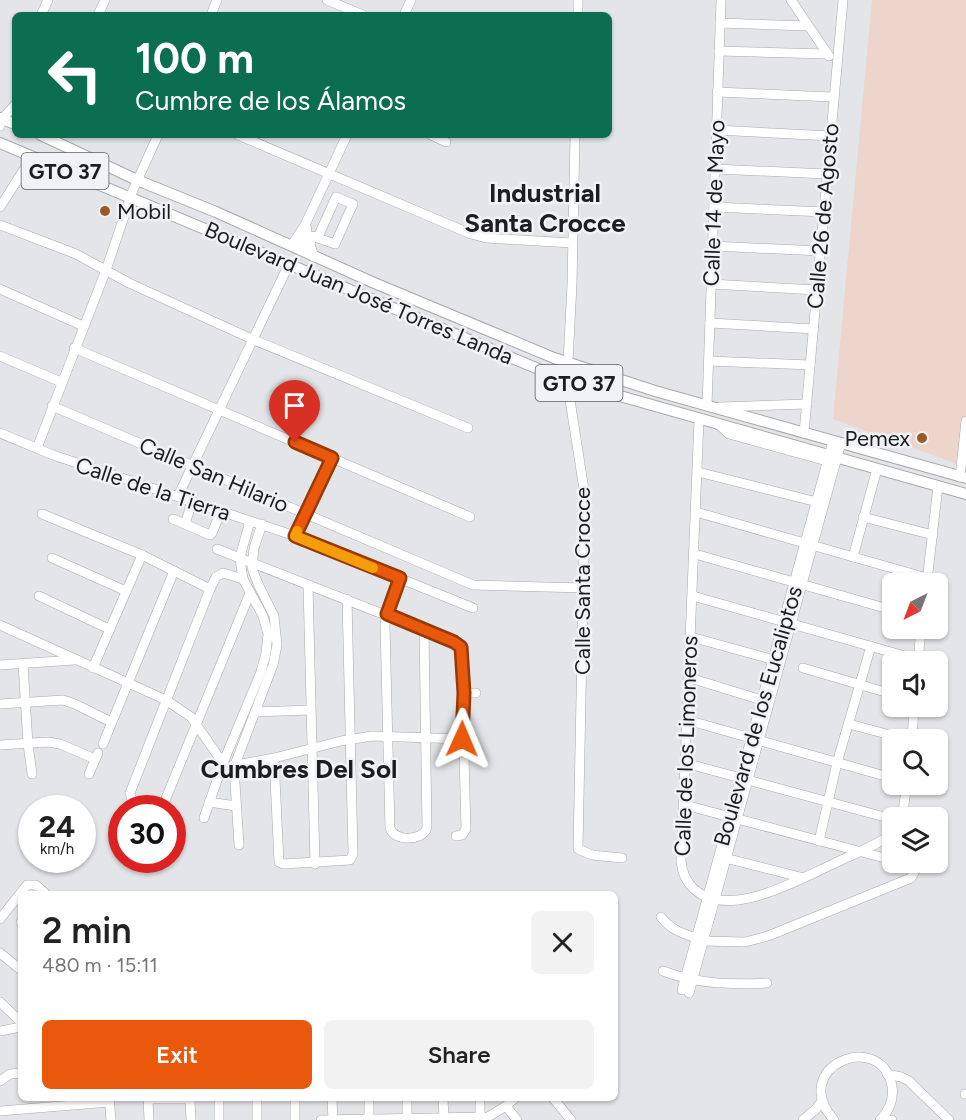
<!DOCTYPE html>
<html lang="en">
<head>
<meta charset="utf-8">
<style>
	body { margin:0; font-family:Figtree,sans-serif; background:#f2f2f2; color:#222; height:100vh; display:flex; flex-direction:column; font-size:22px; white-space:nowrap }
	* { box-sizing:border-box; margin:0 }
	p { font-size:20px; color:#767676 }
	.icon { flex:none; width:33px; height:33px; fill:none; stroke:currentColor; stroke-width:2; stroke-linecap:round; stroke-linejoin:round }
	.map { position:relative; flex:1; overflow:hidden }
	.details { position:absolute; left:18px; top:891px; width:600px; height:210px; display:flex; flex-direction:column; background:#fff; border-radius:9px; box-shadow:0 2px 4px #0004 }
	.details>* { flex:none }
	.hud { position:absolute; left:12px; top:12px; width:600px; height:126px; border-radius:9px; box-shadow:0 2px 4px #0004; background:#0b6e4f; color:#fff; overflow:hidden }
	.needle { width:39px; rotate:222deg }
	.tools { position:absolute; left:882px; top:573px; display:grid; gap:12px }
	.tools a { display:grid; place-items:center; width:66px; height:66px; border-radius:9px; background:#fff; box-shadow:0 2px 4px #0004; font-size:30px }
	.speed { position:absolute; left:18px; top:795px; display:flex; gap:12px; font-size:30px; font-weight:700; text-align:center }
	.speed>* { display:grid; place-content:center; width:78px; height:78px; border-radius:50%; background:#fff; box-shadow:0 2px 4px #0004; line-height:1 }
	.speed small { font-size:15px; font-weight:400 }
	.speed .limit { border:9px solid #d22; background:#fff; color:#111 }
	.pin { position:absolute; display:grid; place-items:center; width:51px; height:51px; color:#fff; margin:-62px -26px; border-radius:50% 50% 50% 0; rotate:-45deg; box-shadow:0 0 6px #0007 }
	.pin .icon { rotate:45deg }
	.me { position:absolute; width:66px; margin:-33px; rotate:1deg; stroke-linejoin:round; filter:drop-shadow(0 0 4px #0008) }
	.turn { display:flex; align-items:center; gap:21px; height:126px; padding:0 24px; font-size:27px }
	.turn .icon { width:78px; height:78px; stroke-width:2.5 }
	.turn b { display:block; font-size:42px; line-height:51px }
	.round { display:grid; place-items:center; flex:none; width:63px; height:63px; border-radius:9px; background:#f2f2f2 }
	.overview { display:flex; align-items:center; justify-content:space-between; height:102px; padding:0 24px }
	h1 { font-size:36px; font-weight:600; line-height:45px }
	.cta { display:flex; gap:12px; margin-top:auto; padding:12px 24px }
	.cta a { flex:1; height:69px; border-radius:9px; background:#ea580c; color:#fff; font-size:24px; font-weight:600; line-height:69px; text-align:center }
	.cta a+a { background:#f2f2f2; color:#222 }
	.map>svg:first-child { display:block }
	.industrial { fill:#edd5cb }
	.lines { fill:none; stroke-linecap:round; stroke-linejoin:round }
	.minor-casing { stroke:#a6a9ab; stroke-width:10 }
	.major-casing { stroke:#a6a9ab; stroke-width:12 }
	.minor { stroke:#fff; stroke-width:9 }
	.major { stroke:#fff; stroke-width:10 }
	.route-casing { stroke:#983908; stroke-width:15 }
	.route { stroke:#ea580c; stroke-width:10 }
	.slow { stroke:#f59e0b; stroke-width:10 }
	.poi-dot { fill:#9b5926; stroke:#f0f2f5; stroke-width:2 }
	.labels { text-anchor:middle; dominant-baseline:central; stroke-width:5; stroke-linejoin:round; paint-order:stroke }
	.shield { fill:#f0f2f5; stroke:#5c5d5e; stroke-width:1.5 }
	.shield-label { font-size:21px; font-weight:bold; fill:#1c1d1e }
	.street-label { font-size:22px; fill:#1c1d1e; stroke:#f0f2f5 }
	.poi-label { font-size:22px; fill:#1c1d1e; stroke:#f0f2f5; text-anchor:start }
	.quarter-label { font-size:26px; font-weight:bold; fill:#1c1d1e; stroke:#f0f2f5 }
</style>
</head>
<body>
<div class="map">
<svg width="966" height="1120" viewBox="0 0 966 1120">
	<rect width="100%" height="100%" fill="#e3e5e8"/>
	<polygon class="industrial" points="872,0 966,0 966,467 833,419"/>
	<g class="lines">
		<g class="minor-casing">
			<g id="minor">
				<polyline points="327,0 363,15"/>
				<polyline points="791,0 829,56"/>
				<polyline points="41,15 48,0"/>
				<polyline points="98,15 105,0"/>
				<polyline points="211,15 217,0"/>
				<polyline points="404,15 411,0"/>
				<polyline points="578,15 578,0"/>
				<polyline points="720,23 807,26"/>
				<polyline points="719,51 826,54"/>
				<polyline points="717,92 833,97"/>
				<polyline points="0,126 2,119 15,105"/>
				<polyline points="716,130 831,136"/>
				<polyline points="238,135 471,234 486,238 572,243"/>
				<polyline points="431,135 446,142"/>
				<polyline points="575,135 572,284 567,381 585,496 578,849 592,855 622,858"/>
				<polyline points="715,169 827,174"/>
				<polyline points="0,207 32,157"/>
				<polyline points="714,207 825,212"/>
				<polyline points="0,225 76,254 129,283 254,340 468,428"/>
				<polyline points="291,246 305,225 347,135"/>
				<polyline points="712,246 821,251"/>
				<polyline points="300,250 307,229 305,225"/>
				<polyline points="314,257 310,244 312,236 335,244 353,204 336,197 318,237"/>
				<polyline points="711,284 817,290"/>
				<polyline points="0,289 83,326"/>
				<polyline points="710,323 814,329"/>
				<polyline points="74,348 470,517"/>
				<polyline points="0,356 61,382"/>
				<polyline points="709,361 810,365"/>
				<polyline points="52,406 473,585 583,588"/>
				<polyline points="707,406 721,0"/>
				<polyline points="720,407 807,404"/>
				<path d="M699 419 681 861C682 872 685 881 694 889 728 920 796 881 831 865 851 855 874 847 892 834"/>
				<polyline points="718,424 729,434 834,463"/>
				<polyline points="0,433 53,455 295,536 473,608"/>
				<polyline points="804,433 843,0"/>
				<polyline points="37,448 106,270 133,190 158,135"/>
				<polyline points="698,472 817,502"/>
				<polyline points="960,477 966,421"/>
				<polyline points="178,496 289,264"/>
				<polyline points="696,512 927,578"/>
				<polyline points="42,514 142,555 210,589"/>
				<polyline points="863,517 933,535"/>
				<polyline points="173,519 210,535 212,533 221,511"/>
				<polyline points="185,524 192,502"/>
				<polyline points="295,536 332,458"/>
				<polyline points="217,549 454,642 461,647 466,829 462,835 456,836"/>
				<polyline points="695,554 892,610"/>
				<polyline points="853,557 877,469"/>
				<polyline points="52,558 126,591"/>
				<path d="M400 578 387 611 385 625 390 828C394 842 423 841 427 828L424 631"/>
				<polyline points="927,581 938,486"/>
				<polyline points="308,585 315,864"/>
				<polyline points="39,596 109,629"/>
				<polyline points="693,596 919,660"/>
				<polyline points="0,625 166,700 191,717 223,763"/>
				<polyline points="691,637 778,661"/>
				<polyline points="918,662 921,628"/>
				<polyline points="23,664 28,744 32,774"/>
				<polyline points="0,665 75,660"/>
				<polyline points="93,668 142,555"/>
				<polyline points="803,668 892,694"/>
				<polyline points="690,678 768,702"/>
				<polyline points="464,693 476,693"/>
				<polyline points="0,704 63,700 75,704 111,722"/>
				<polyline points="255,712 310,710"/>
				<polyline points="687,720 892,778"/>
				<polyline points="849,724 909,740"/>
				<polyline points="912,740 914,706"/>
				<polyline points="103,744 174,571"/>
				<polyline points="0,745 48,742 60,744 95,759"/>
				<polyline points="274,758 279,862 283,864 350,860 353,854 347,599"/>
				<polyline points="685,763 892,819"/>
				<polyline points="231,766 274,758 341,741 372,736 462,739"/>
				<polyline points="89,774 98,753"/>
				<polyline points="209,802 236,806"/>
				<polyline points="685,805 892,860"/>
				<polyline points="151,808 132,800 130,793 210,589 216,577 223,573 243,579"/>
				<polyline points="162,808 250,593"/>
				<polyline points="204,818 223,763 261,672 266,653 268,634 263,616 243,579 241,566 240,557 250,521"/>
				<polyline points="902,818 907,784"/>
				<polyline points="819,841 837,763 871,646"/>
				<polyline points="239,845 234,767 273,665 277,645 274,616 258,584 252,568 254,548 262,524"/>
				<polyline points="725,858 804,878"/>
				<path d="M661 917C670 929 681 933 696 938"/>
				<polyline points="0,919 27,885 36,885 46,894"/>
				<polyline points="21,922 21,923"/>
				<polyline points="704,941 745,942 768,936 911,878 915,871 914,867 901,862"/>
				<polyline points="0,953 21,970"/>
				<path d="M663 971C697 984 730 985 767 983"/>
				<polyline points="682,990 833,441"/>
				<polyline points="689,993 841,443"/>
				<polyline points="0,1002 21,1022"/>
				<polyline points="0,1031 21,1027"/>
				<polyline points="887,1074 901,1077 909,1081 949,1120"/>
				<polyline points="0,1081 10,1074 21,1073"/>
				<polyline points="965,1094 966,1094"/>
				<polyline points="109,1098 111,1120"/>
				<polyline points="148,1098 149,1120"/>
				<polyline points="219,1098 219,1120"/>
				<polyline points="257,1098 257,1120"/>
				<polyline points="295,1098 295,1120"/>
				<polyline points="332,1098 333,1120"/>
				<polyline points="369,1098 369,1119"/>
				<polyline points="407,1098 407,1118"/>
				<polyline points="443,1098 444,1118"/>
				<polyline points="480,1098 480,1118"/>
				<polyline points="553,1098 571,1120"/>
				<polyline points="148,1099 190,1099 191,1120"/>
				<polyline points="506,1106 517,1120"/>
				<polyline points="0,1111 110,1102"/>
				<polyline points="321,1120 488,1117 506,1106 515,1098"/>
				<polyline points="803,1120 816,1109 822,1101"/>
				<path d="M834 1120C787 1067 881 1028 892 1086 894 1099 889 1111 880 1120"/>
				<polyline points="890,1120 892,1120"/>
			</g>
		</g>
		<g class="major-casing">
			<g id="major">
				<polyline points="0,118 15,124"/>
				<polyline points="41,135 137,180 216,212 372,282 554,358 655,391 966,478"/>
				<polyline points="0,143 567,381 966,494"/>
			</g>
		</g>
		<use href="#minor" class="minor"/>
		<use href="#major" class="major"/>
	</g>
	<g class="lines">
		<g class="route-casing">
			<polyline id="route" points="295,442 332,458 295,536 400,578 387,614 454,642 461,647 464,693 462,739"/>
		</g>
		<use href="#route" class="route"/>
		<polyline class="slow" points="297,531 295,536 373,568"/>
	</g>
	<g class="poi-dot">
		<circle cx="105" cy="211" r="6"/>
		<circle cx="922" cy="438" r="6"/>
	</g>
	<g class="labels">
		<g class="shield">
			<rect x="21.5" y="153" width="87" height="36" rx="4.5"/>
			<rect x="535.5" y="365" width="87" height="36" rx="4.5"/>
		</g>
		<g class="shield-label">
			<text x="65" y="171">GTO 37</text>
			<text x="579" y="383">GTO 37</text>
		</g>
		<g class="street-label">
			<text transform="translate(714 203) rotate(-88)">Calle 14 de Mayo</text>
			<text transform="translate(823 216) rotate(-85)">Calle 26 de Agosto</text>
			<text transform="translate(359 293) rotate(23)">Boulevard Juan José Torres Landa</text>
			<text transform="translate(214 475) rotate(23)">Calle San Hilario</text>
			<text transform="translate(153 489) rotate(18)">Calle de la Tierra</text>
			<text transform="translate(582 581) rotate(-90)">Calle Santa Crocce</text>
			<text transform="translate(758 716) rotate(-74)">Boulevard de los Eucaliptos</text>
			<text transform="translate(686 746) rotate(-88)">Calle de los Limoneros</text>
		</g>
		<g class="poi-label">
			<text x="117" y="211">Mobil</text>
			<text x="910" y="438" text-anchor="end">Pemex</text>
		</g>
		<g class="quarter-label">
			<text x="545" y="193">Industrial<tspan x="545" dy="30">Santa Crocce</tspan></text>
			<text x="299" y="769">Cumbres Del Sol</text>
		</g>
	</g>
</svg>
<div class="tools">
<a><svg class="needle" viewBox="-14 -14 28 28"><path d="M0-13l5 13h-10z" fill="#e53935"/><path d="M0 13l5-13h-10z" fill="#767676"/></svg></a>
<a><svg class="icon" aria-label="sound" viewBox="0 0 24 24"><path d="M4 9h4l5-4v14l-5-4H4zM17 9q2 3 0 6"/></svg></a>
<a><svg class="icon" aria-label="search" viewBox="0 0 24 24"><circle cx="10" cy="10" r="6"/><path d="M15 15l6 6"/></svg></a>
<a><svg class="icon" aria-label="layers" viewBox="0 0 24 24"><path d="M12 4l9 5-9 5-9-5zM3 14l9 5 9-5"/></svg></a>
</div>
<div class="speed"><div>24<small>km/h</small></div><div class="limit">30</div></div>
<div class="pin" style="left:295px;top:442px;background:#d93025"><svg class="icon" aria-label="arrive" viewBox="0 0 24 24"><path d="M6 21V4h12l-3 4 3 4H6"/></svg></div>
<svg class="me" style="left:462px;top:739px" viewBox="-20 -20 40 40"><path d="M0-17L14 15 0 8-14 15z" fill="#ea580c" stroke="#fff" stroke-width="4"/></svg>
<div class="hud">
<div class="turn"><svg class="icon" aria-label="left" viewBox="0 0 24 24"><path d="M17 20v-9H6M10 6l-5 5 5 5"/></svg><div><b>100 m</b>Cumbre de los Álamos</div></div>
</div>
<section class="details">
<div class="overview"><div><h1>2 min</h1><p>480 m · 15:11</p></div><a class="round"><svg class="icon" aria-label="close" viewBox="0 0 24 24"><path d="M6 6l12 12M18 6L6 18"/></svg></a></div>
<div class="cta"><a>Exit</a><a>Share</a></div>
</section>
</div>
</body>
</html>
